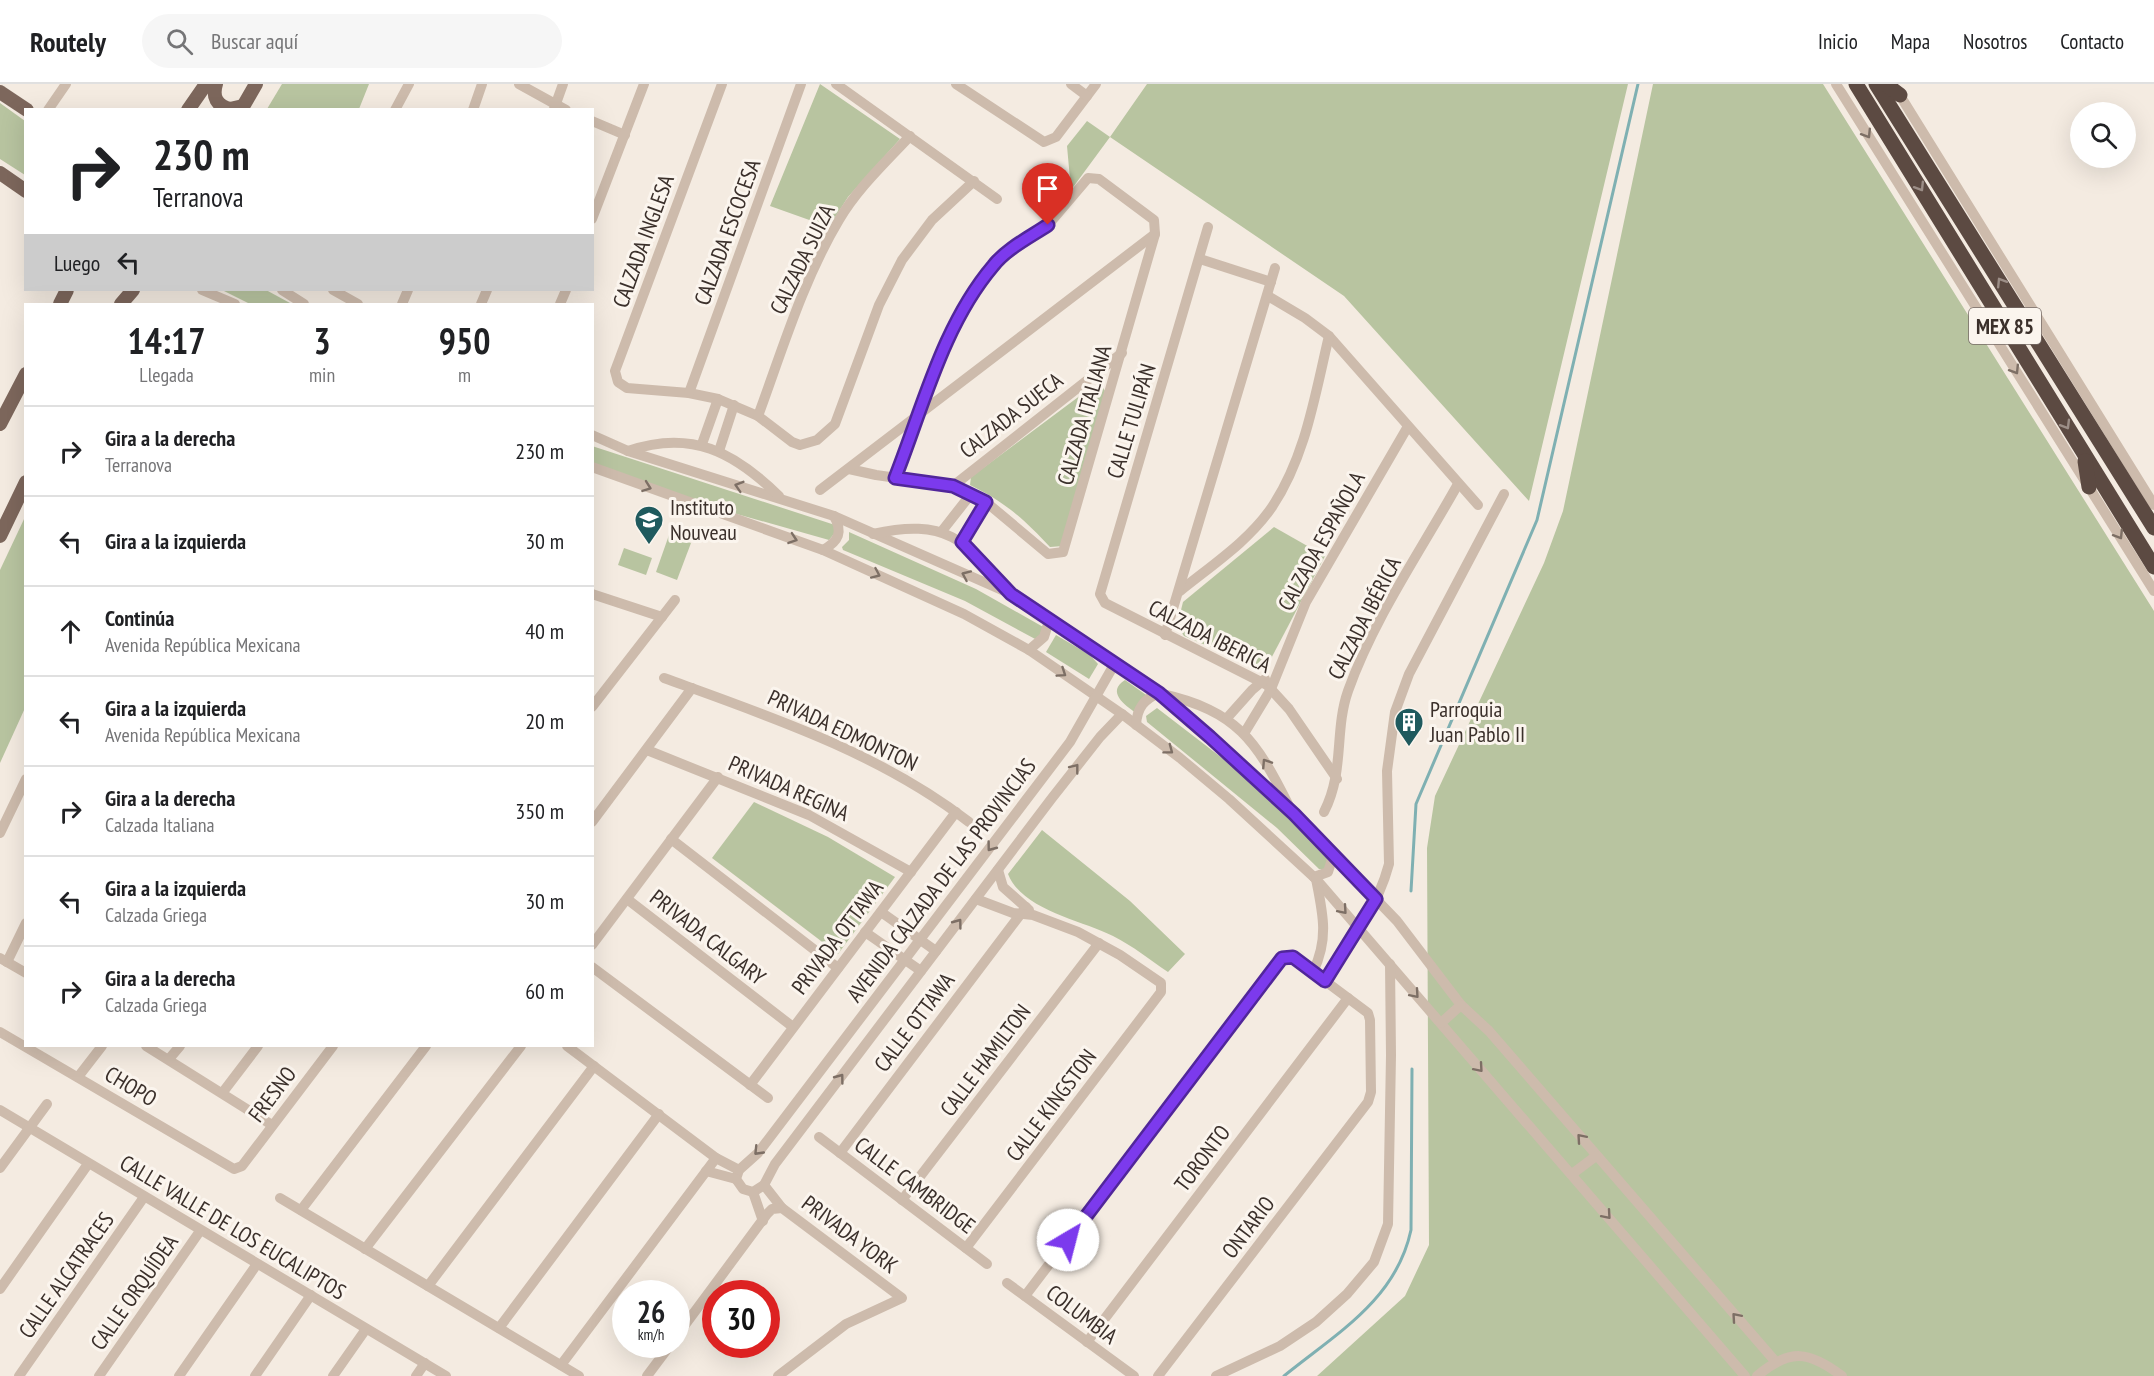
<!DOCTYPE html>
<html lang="es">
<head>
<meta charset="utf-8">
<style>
	body { margin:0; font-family:"PT Sans Narrow",sans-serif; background:#f6f6f6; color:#202124; height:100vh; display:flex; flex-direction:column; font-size:22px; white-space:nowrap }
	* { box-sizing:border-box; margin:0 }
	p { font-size:20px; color:#757577 }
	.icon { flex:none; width:33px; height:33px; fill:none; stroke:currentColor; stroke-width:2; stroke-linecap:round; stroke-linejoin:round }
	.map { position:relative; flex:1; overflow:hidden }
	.side { position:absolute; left:24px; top:219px; width:570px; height:744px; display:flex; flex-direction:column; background:#fff; border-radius:0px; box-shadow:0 6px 24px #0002 }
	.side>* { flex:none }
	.top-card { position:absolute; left:24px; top:24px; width:570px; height:183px; border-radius:0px; box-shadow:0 6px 24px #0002; background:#fff; color:#202124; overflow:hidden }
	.fabs { position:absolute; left:2070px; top:18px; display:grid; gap:12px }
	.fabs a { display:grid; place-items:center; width:66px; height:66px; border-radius:50%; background:#fff; box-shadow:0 6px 24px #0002; font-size:30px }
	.speed { position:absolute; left:612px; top:1196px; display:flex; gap:12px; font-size:30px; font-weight:700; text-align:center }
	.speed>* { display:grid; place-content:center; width:78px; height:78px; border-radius:50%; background:#fff; box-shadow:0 6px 24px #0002; line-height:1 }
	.speed small { font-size:15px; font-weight:400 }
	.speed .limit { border:9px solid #d22; background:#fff; color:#111 }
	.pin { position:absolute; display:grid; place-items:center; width:51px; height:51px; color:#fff; margin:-62px -26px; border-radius:50% 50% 50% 0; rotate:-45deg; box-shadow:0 0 6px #0007 }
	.pin .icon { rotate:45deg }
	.me { position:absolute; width:66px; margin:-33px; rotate:37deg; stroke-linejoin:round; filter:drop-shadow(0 0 4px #0008) }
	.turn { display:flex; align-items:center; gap:21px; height:126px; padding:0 30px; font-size:27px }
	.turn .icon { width:78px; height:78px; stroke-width:2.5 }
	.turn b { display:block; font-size:42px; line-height:51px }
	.then { display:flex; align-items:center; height:57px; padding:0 30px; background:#0003; gap:12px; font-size:22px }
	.eta { display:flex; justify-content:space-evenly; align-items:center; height:102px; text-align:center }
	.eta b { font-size:36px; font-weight:600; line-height:42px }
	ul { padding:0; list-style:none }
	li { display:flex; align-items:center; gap:18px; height:90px; padding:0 30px; border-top:2px solid #e0e0e0 }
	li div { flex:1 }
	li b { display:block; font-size:22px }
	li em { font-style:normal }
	header { display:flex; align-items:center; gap:36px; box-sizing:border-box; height:84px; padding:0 30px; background:#fff; border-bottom:2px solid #e0e0e0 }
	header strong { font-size:28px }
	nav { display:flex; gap:33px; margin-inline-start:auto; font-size:21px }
	.search { width:420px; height:54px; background:#f6f6f6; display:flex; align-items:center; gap:15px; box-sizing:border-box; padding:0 21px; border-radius:33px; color:#757577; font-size:22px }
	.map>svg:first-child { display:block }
	.green { fill:#b8c4a0 }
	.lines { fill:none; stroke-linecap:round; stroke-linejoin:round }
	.stream { stroke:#7fb0b2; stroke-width:3 }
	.minor { stroke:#cdbbac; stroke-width:10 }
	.major { stroke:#7d675c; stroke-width:14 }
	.highway { stroke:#5c4a42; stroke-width:15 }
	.oneway { stroke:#7d6f65 }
	.oneway2 { stroke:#9c8e87 }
	.route-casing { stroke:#51269a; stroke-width:15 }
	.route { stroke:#7c3aed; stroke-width:10 }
	.labels { text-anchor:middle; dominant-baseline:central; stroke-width:6; stroke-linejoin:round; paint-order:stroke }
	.shield { fill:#fbf5ee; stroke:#756b66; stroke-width:1.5 }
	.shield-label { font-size:21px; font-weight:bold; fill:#3b302b }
	.street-label { font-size:22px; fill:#3b302b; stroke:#fbf5ee }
	.poi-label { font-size:22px; fill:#3b302b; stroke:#fbf5ee; text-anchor:start }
</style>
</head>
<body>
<header>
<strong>Routely</strong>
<div class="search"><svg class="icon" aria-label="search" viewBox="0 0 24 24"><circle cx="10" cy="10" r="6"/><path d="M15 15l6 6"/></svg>Buscar aquí</div>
<nav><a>Inicio</a><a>Mapa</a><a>Nosotros</a><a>Contacto</a></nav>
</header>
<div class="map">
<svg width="2154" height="1292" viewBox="0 0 2154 1292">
	<rect width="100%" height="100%" fill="#f4ebe1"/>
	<g class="green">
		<polygon points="282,0 369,0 359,25 267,25"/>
		<polygon points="820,0 900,55 848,113 829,143 770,122"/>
		<polygon points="1147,0 1628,0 1529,417 1344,212 1110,53 1071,106 1067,62 1087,37 1110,53"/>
		<polygon points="1653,0 1823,0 2154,527 2154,1292 1317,1292 1405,1212 1429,1161 1427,764 1435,712 1544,479 1563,427"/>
		<polygon points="0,19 25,37 25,91 0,75"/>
		<polygon points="222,206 266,206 290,219 250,220"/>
		<path d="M1093 302H1102L1105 307 1063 462 1050 463C1024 435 1005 418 970 401L971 393Z"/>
		<polygon points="592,362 835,441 838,445 829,456 712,423 593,379"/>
		<polygon points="25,433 25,624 0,679 0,486"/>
		<polygon points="1274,443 1325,472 1265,586 1184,552 1177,542 1183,518"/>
		<polygon points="849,448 976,505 1045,544 1037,556 965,517 843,466 842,463 849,456"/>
		<polygon points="669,451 691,459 677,496 656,488"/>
		<polygon points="624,464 652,474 646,491 618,481"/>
		<polygon points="1056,551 1090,571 1098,580 1089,595 1046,568"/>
		<path d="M1125 596 1149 613 1136 629C1125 621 1106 608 1125 596Z"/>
		<polygon points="1157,624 1252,697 1326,772 1330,778 1325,785 1319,785 1277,744 1147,638 1146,632"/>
		<polygon points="754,718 828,753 895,793 838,870 712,774"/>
		<path d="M1042 746 1130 817 1185 870 1168 888C1150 876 1133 862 1113 852 1081 836 1022 826 1008 790Z"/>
	</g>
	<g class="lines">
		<g class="stream">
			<polyline points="1411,807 1416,720 1537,436 1638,0"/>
			<path d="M1284 1292C1337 1249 1396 1216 1411 1146L1412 985"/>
		</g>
		<g class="minor">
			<polyline points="519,0 566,26"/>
			<polyline points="722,0 615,287 618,298 627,304 689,309 718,315 758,332 792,358 800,361 817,356 835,340 879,221 902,176 932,136 974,97"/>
			<polyline points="836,0 997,115"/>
			<polyline points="956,0 1044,58 1056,53 1096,0"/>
			<polyline points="1071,0 1087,12"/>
			<polyline points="1836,0 2154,507"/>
			<polyline points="1896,5 2154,421"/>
			<polyline points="554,25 563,0"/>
			<polyline points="48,26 66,0"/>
			<polyline points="395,26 409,0"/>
			<polyline points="473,26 482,0"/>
			<polyline points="592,37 625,51"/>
			<polyline points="592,135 644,0"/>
			<polyline points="1208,143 1100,510 1105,519 1267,601 1289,625 1337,695"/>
			<polyline points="1200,175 1271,198"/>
			<polyline points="202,206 235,220"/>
			<polyline points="282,206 304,220"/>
			<polyline points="333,206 358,220"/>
			<polyline points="1268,212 1305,234 1329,252 1478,421"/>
			<polyline points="402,220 408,206"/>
			<polyline points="481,220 487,206"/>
			<polyline points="560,220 566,206"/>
			<polyline points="689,309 801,0"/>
			<path d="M758 332C782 267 803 196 839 136 857 105 885 79 910 52"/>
			<polyline points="592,351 628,367 834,432 1011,510 1115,579 1159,609 1294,730 1397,837 1461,921 1489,947 1775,1277"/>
			<polyline points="702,360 718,315"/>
			<path d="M628 367C691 345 734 368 779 412"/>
			<polyline points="719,367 734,321"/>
			<polyline points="592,383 823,466 964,530 1029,566 1122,630 1180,674 1229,715 1316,795 1745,1292"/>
			<polyline points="849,385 876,391 953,402 986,418 1048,470 1063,468 1155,150 1154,136 1099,95 1088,94 1048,141 993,181 969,215 948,255 895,394"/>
			<polyline points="953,402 1122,269"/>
			<polyline points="820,406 1155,150"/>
			<polyline points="942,447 971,410"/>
			<path d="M873 450C945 434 966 455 1009 508"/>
			<polyline points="962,458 986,418"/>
			<path d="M823 466C839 457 843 448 834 432"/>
			<path d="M1180 507C1212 481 1249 457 1272 423 1306 372 1315 310 1329 252"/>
			<polyline points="592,510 662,533"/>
			<polyline points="1165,551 1275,184"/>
			<polyline points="1029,566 1044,553 1049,537"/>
			<polyline points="1115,579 1070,658 758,1069 739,1086 736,1095 743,1105 753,1108 764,1101 775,1080 1052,714 1100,653 1122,630"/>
			<path d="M664 594C769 632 880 669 969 738"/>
			<path d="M1162 610C1237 627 1256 656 1289 722"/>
			<polyline points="592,623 675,516"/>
			<polyline points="1227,634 1252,606 1265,595"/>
			<path d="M1136 641C1137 624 1144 615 1159 609"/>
			<polyline points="1245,648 1271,605 1306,518 1407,344"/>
			<polyline points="647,666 809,731 911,788"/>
			<path d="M1324 728C1345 687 1334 647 1348 607 1374 534 1420 468 1458 400"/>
			<polyline points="592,738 692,604"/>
			<polyline points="0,749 26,695"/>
			<polyline points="671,755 838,884"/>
			<polyline points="998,786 1003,803 1029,826"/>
			<polyline points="1314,793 1328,788 1333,772"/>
			<polyline points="627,815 793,943"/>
			<polyline points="881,828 936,867"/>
			<polyline points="865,848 921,887"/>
			<polyline points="592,861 718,693"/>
			<polyline points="0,874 26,889"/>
			<polyline points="7,878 26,839"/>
			<polyline points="592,883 768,1014"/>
			<path d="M1313 888C1329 855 1323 830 1316 795"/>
			<path d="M1325 897C1350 862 1378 822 1389 780L1387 687 1395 628 1409 590 1504 410"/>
			<polyline points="1441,939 1461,921"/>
			<polyline points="0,948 234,1085 242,1082 333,962"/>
			<polyline points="146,962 272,1041"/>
			<polyline points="567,962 716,1074 739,1086"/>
			<polyline points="169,975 180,962"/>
			<polyline points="78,993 102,962"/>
			<polyline points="750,1001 956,728"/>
			<polyline points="223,1008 258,962"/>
			<polyline points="0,1026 446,1292"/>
			<polyline points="819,1053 987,1180"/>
			<polyline points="840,1069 1026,823"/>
			<polyline points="0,1084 47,1020"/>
			<polyline points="706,1087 736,1095"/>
			<polyline points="1572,1090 1596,1072"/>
			<polyline points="764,1101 782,1124"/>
			<polyline points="753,1108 763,1137"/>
			<polyline points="280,1114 579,1292"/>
			<polyline points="902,1116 1099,859"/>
			<polyline points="301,1126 426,962"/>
			<polyline points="966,1164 1161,908 1161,899 1120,871 1078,848 1033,831 1013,829 976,815"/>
			<polyline points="365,1165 521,962"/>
			<polyline points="1007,1199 1134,1292"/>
			<polyline points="428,1202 594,982"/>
			<polyline points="0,1205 88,1080"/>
			<polyline points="1025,1212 1280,877 1286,872 1293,873 1368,929 1370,936 1371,1008 1368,1018 1158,1292"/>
			<polyline points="499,1244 659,1030"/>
			<polyline points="676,1253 767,1130 772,1125 782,1124 902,1214 846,1240 778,1292"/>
			<polyline points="1087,1258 1348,914"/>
			<polyline points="561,1281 716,1074"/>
			<polyline points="19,1292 144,1113"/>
			<polyline points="99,1292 200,1147"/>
			<polyline points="179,1292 257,1180"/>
			<polyline points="255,1292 311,1211"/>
			<polyline points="333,1292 366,1245"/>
			<polyline points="416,1292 425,1279"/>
			<polyline points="647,1292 671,1260"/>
			<polyline points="1216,1292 1280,1262 1316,1238 1347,1210 1374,1178 1388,1140 1391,971 1390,880"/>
			<path d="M1757 1292C1790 1264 1809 1267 1842 1292"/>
		</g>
		<g class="major">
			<path d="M216 0C212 13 217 22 230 25L243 22"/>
			<polyline points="0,8 27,26"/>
			<polyline points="188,26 206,0"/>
			<polyline points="241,26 256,0"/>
			<polyline points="0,89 26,107"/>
			<polyline points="60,220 67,206"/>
			<polyline points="121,220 133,206"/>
			<polyline points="0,340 26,290"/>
			<polyline points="0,452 26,398"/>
		</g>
		<g class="highway">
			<polyline points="1856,0 2154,483"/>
			<polyline points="1876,0 2154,444"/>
			<polyline points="1885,0 1900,11"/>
			<polyline points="2085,377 2089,403"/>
		</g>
	</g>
	<defs><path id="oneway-chevron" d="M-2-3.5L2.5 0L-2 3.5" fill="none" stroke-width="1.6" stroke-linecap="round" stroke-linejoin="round" transform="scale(1.5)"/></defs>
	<g class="oneway">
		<use href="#oneway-chevron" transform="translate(1867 50) rotate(58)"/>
		<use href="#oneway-chevron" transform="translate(2015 286) rotate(58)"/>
		<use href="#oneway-chevron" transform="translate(739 402) rotate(-163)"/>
		<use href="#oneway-chevron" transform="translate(647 403) rotate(20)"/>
		<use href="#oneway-chevron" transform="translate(2119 451) rotate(58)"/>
		<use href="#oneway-chevron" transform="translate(793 455) rotate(19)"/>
		<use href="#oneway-chevron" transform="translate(876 490) rotate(24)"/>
		<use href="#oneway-chevron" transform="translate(966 491) rotate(-156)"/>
		<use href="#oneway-chevron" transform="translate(1062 589) rotate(34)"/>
		<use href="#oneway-chevron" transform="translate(1169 666) rotate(37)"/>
		<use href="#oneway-chevron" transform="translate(1266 679) rotate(-123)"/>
		<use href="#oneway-chevron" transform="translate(1075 684) rotate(-52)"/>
		<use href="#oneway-chevron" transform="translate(991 763) rotate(127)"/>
		<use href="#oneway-chevron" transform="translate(1343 826) rotate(49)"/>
		<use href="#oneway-chevron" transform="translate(958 839) rotate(-53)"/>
		<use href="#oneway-chevron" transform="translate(1415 910) rotate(49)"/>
		<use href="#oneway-chevron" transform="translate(1479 984) rotate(49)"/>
		<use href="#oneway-chevron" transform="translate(840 994) rotate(-53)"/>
		<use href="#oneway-chevron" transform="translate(1581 1054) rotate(-131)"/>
		<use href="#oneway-chevron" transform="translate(758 1067) rotate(134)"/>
		<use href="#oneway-chevron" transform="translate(1607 1131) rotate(49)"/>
		<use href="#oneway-chevron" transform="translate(1736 1233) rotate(-131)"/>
	</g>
	<g class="oneway2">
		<use href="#oneway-chevron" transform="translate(1920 103) rotate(58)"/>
		<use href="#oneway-chevron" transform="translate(2001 198) rotate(-122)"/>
		<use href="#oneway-chevron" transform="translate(2066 341) rotate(59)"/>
	</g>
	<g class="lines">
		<g class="route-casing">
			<path id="route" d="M1048 141C1030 153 1006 165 993 182 943 241 923 323 895 394L953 402 986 418 962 458 1011 510 1159 609 1210 653 1294 730 1376 815 1325 897 1293 873 1282 874 1068 1156"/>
		</g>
		<use href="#route" class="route"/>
	</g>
	<defs>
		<g id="school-pin" transform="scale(1.5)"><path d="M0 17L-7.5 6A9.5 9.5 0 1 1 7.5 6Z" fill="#1f5a5e" stroke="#fbf5ee"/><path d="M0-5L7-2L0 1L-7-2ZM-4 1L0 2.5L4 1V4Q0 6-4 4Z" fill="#fff"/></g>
		<g id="building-pin" transform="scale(1.5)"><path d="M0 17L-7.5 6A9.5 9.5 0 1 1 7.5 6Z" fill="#1f5a5e" stroke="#fbf5ee"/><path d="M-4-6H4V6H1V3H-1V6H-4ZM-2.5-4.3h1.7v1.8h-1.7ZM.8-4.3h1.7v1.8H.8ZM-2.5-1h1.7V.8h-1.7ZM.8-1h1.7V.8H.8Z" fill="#fff"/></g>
	</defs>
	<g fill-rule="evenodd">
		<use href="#school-pin" x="649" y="436"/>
		<use href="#building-pin" x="1409" y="638"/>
	</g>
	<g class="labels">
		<rect class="shield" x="1969" y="224" width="72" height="36" rx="4.5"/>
		<g class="shield-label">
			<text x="2005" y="242">MEX 85</text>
		</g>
		<g class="street-label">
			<text transform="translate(727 148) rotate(-70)">CALZADA ESCOCESA</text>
			<text transform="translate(643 157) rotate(-70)">CALZADA INGLESA</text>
			<text transform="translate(802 175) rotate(-64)">CALZADA SUIZA</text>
			<text transform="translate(1011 331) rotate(-38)">CALZADA SUECA</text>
			<text transform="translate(1084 331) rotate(-74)">CALZADA ITALIANA</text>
			<text transform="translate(1131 337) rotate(-73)">CALLE TULIPÁN</text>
			<text transform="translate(1321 457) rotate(-61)">CALZADA ESPAÑOLA</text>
			<text transform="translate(1364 534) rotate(-63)">CALZADA IBÉRICA</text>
			<text transform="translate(1210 552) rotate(27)">CALZADA IBERICA</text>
			<text transform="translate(843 646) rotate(25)">PRIVADA EDMONTON</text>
			<text transform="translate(789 704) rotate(24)">PRIVADA REGINA</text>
			<text transform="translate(941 796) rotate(-53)">AVENIDA CALZADA DE LAS PROVINCIAS</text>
			<text transform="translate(708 853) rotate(38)">PRIVADA CALGARY</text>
			<text transform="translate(837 853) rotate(-53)">PRIVADA OTTAWA</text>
			<text transform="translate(914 938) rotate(-53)">CALLE OTTAWA</text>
			<text transform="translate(985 976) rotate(-53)">CALLE HAMILTON</text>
			<text transform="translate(131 1002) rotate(31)">CHOPO</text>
			<text transform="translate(272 1010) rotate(-53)">FRESNO</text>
			<text transform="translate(1051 1021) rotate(-53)">CALLE KINGSTON</text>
			<text transform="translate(1202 1074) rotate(-53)">TORONTO</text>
			<text transform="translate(915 1101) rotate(37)">CALLE CAMBRIDGE</text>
			<text transform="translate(233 1143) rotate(31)">CALLE VALLE DE LOS EUCALIPTOS</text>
			<text transform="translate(1248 1143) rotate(-53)">ONTARIO</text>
			<text transform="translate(850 1150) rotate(37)">PRIVADA YORK</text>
			<text transform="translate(66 1191) rotate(-55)">CALLE ALCATRACES</text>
			<text transform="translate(134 1208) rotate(-55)">CALLE ORQUÍDEA</text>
			<text transform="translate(1082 1230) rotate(37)">COLUMBIA</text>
		</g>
		<g class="poi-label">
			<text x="670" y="423">Instituto<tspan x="670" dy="25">Nouveau</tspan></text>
			<text x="1430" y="625">Parroquia<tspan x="1430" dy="25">Juan Pablo II</tspan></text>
		</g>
	</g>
</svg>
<div class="fabs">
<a><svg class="icon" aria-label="search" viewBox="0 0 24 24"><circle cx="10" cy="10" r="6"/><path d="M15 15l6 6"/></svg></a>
</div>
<div class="speed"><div>26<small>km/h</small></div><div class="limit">30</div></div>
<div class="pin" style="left:1048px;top:141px;background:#d93025"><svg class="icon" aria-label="arrive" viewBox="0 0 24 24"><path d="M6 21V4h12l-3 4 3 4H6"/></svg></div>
<svg class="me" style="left:1068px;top:1156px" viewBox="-20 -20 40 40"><circle r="19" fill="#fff"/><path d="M0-13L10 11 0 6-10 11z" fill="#7c3aed"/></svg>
<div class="top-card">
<div class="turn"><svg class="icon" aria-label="right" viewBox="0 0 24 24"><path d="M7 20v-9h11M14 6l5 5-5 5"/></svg><div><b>230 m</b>Terranova</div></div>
<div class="then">Luego<svg class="icon" aria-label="left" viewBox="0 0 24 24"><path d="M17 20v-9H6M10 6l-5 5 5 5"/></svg></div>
</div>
<section class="side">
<div class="eta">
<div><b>14:17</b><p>Llegada</p></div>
<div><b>3</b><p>min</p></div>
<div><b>950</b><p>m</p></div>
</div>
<ul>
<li><svg class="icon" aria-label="right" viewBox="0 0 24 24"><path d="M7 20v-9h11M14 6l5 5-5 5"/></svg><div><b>Gira a la derecha</b><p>Terranova</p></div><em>230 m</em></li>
<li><svg class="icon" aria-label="left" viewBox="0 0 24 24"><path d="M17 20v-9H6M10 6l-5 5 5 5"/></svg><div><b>Gira a la izquierda</b></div><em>30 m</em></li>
<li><svg class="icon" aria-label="ahead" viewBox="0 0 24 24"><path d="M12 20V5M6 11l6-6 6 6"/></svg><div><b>Continúa</b><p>Avenida República Mexicana</p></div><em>40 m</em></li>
<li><svg class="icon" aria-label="left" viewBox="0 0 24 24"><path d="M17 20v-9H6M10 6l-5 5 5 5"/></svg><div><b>Gira a la izquierda</b><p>Avenida República Mexicana</p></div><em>20 m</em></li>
<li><svg class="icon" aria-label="right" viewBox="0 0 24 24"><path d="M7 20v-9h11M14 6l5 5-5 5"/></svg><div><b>Gira a la derecha</b><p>Calzada Italiana</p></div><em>350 m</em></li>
<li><svg class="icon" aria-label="left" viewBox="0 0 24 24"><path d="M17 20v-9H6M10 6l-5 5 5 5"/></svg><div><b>Gira a la izquierda</b><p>Calzada Griega</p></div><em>30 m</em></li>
<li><svg class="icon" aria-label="right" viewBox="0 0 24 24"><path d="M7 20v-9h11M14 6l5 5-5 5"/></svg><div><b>Gira a la derecha</b><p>Calzada Griega</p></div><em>60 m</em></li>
</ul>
</section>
</div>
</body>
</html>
